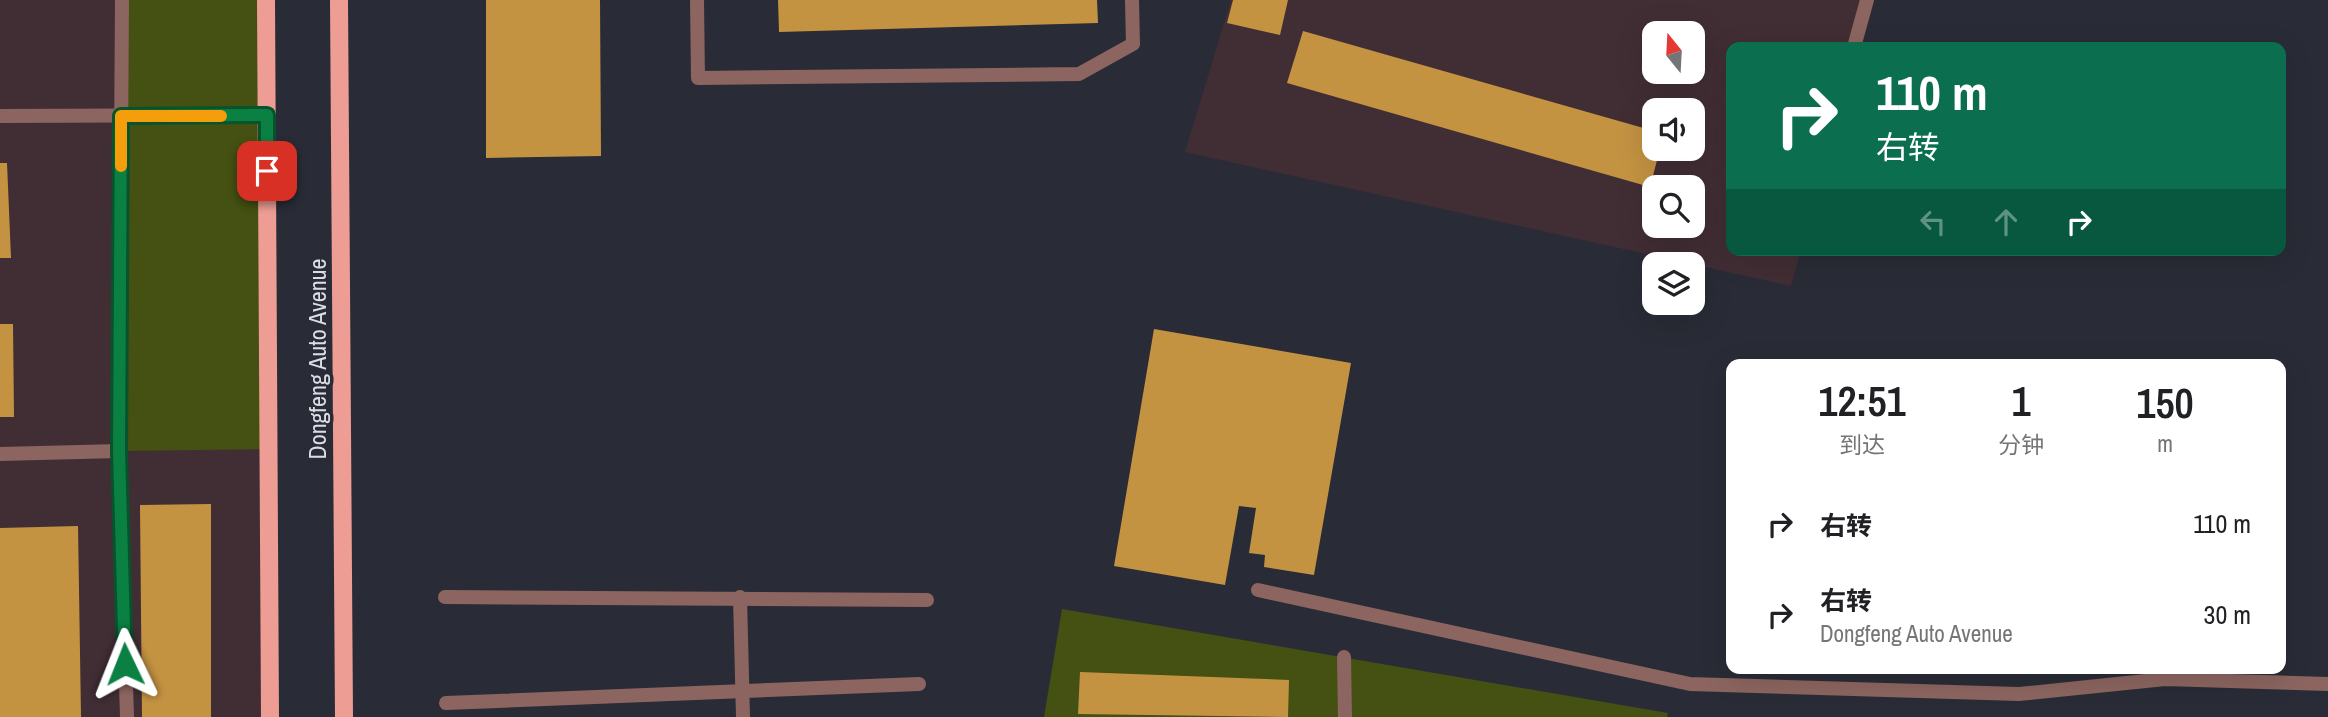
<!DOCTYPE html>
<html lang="zh">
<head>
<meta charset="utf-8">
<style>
	body { margin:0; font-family:"Archivo Narrow","Noto Sans SC",sans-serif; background:#f2f2f2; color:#202124; height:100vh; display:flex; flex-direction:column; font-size:26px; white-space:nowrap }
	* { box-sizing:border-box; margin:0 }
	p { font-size:23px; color:#757577 }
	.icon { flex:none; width:38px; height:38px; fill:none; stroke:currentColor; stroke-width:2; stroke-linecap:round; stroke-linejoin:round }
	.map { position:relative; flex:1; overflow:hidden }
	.drawer { position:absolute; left:1726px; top:359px; width:560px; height:315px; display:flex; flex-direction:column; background:#fff; border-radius:14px; box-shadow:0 7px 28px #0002 }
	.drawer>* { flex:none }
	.hud { position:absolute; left:1726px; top:42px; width:560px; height:214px; border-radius:14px; box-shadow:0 7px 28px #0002; background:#0b6e4f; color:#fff; overflow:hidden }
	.needle { width:46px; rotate:342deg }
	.controls { position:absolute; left:1642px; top:21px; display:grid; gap:14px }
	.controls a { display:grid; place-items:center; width:63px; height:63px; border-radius:14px; background:#fff; box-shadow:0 7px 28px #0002; font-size:35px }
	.pin { position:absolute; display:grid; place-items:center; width:60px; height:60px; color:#fff; margin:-30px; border-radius:14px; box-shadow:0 4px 10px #0006 }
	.me { position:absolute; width:77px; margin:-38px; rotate:358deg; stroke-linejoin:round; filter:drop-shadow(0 0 5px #0008) }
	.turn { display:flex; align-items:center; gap:24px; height:147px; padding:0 35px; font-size:32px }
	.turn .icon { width:91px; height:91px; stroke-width:2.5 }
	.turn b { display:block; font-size:49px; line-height:60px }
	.lanes { display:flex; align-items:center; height:66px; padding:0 35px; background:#0003; justify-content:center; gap:35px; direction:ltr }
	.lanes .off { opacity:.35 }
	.eta { display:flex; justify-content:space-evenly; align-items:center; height:119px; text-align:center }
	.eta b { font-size:42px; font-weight:600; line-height:49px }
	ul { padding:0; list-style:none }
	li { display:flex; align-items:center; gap:21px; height:91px; padding:0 35px }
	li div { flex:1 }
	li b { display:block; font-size:26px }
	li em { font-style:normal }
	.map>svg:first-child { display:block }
	.industrial { fill:#412e34; fill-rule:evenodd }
	.green { fill:#445112 }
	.building { fill:#c49342 }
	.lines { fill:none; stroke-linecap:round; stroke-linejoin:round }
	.lane { stroke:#8c6560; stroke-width:14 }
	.street { stroke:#8c6560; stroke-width:14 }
	.primary { stroke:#ed9d93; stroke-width:18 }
	.route-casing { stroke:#07532c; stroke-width:18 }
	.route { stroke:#0b8043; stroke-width:12 }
	.slow { stroke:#f59e0b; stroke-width:12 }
	.labels { text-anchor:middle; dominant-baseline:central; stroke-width:7; stroke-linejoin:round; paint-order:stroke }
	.street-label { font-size:24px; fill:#dbdde4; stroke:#292c36 }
</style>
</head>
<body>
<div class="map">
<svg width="2328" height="717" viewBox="0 0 2328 717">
	<rect width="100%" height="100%" fill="#292c36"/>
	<g class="industrial">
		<polygon points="0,0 266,0 271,717 0,717"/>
		<path d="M1231 0H1867L1854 47H1731V250H1801L1791 286 1185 152ZM1654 33H1692V72H1654ZM1654 110H1692V149H1654ZM1654 187H1692V226H1654Z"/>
	</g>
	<g class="green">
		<polygon points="122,0 266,0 268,449 119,451"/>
		<polygon points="1062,609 1668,713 1667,717 1044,717"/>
	</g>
	<g class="building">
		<polygon points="486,0 600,0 601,156 486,158"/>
		<polygon points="778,0 1097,0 1098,23 779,32"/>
		<polygon points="1233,0 1288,0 1280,35 1227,23"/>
		<polygon points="1303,31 1654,131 1654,149 1660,149 1650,187 1287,83"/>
		<polygon points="0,163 7,163 11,258 0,258"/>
		<polygon points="0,324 13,324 14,417 0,417"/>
		<polygon points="1154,329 1351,363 1314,575 1264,567 1265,555 1249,553 1256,508 1239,506 1225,585 1114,566"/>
		<polygon points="211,504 211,717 142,717 140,505"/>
		<polygon points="78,526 81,717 0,717 0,528"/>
		<polygon points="1080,672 1289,680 1288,717 1078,714"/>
	</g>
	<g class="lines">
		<g class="lane">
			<polyline points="697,0 698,78 1079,74 1133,44 1132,0"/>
			<polyline points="1854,47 1867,0"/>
			<polyline points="0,116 267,115"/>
			<polyline points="119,451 122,0"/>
			<polyline points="0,454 119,451 127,717"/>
			<polyline points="445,597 927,600"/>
			<polyline points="740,597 743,717"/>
			<polyline points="1344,657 1345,717"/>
			<polyline points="446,703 919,684"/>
		</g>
		<polyline class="street" points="1258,590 1690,684 2019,694 2165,679 2328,684"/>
		<g class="primary">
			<polyline points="266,0 270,717"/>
			<polyline points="339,0 344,717"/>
		</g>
	</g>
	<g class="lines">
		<g class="route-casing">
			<polyline id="route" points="125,664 119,451 121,116 267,115 267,171"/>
		</g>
		<use href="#route" class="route"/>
		<polyline class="slow" points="121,166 121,116 221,116"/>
	</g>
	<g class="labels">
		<g class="street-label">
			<text transform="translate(317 359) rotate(-90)">Dongfeng Auto Avenue</text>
		</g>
	</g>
</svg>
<div class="controls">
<a><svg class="needle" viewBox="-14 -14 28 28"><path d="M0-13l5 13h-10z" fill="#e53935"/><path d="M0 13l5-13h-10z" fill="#757577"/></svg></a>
<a><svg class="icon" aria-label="sound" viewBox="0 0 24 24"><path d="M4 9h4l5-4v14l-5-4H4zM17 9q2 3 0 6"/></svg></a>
<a><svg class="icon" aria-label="search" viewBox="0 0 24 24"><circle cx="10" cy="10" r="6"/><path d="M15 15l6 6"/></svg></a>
<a><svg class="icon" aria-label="layers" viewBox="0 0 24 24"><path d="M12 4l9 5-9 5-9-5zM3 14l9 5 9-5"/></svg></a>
</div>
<div class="pin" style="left:267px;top:171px;background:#d93025"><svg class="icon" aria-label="arrive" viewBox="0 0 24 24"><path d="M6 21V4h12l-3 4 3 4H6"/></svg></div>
<svg class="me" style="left:125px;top:664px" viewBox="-20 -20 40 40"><path d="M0-17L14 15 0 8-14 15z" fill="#0b8043" stroke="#fff" stroke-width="4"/></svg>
<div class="hud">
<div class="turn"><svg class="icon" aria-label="right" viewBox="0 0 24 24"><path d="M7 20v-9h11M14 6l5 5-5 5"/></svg><div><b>110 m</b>右转</div></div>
<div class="lanes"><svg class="icon off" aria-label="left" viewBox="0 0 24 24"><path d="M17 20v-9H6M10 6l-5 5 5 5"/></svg><svg class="icon off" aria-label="ahead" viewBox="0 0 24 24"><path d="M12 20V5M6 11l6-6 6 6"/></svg><svg class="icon" aria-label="right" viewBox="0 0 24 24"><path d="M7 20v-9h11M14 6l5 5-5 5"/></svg></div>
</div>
<section class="drawer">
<div class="eta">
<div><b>12:51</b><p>到达</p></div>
<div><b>1</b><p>分钟</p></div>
<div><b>150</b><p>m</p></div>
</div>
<ul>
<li><svg class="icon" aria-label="right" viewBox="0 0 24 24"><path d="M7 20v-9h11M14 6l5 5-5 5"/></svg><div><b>右转</b></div><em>110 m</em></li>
<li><svg class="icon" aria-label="right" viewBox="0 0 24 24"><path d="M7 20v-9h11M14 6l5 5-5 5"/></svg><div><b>右转</b><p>Dongfeng Auto Avenue</p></div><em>30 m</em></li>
</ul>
</section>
</div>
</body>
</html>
